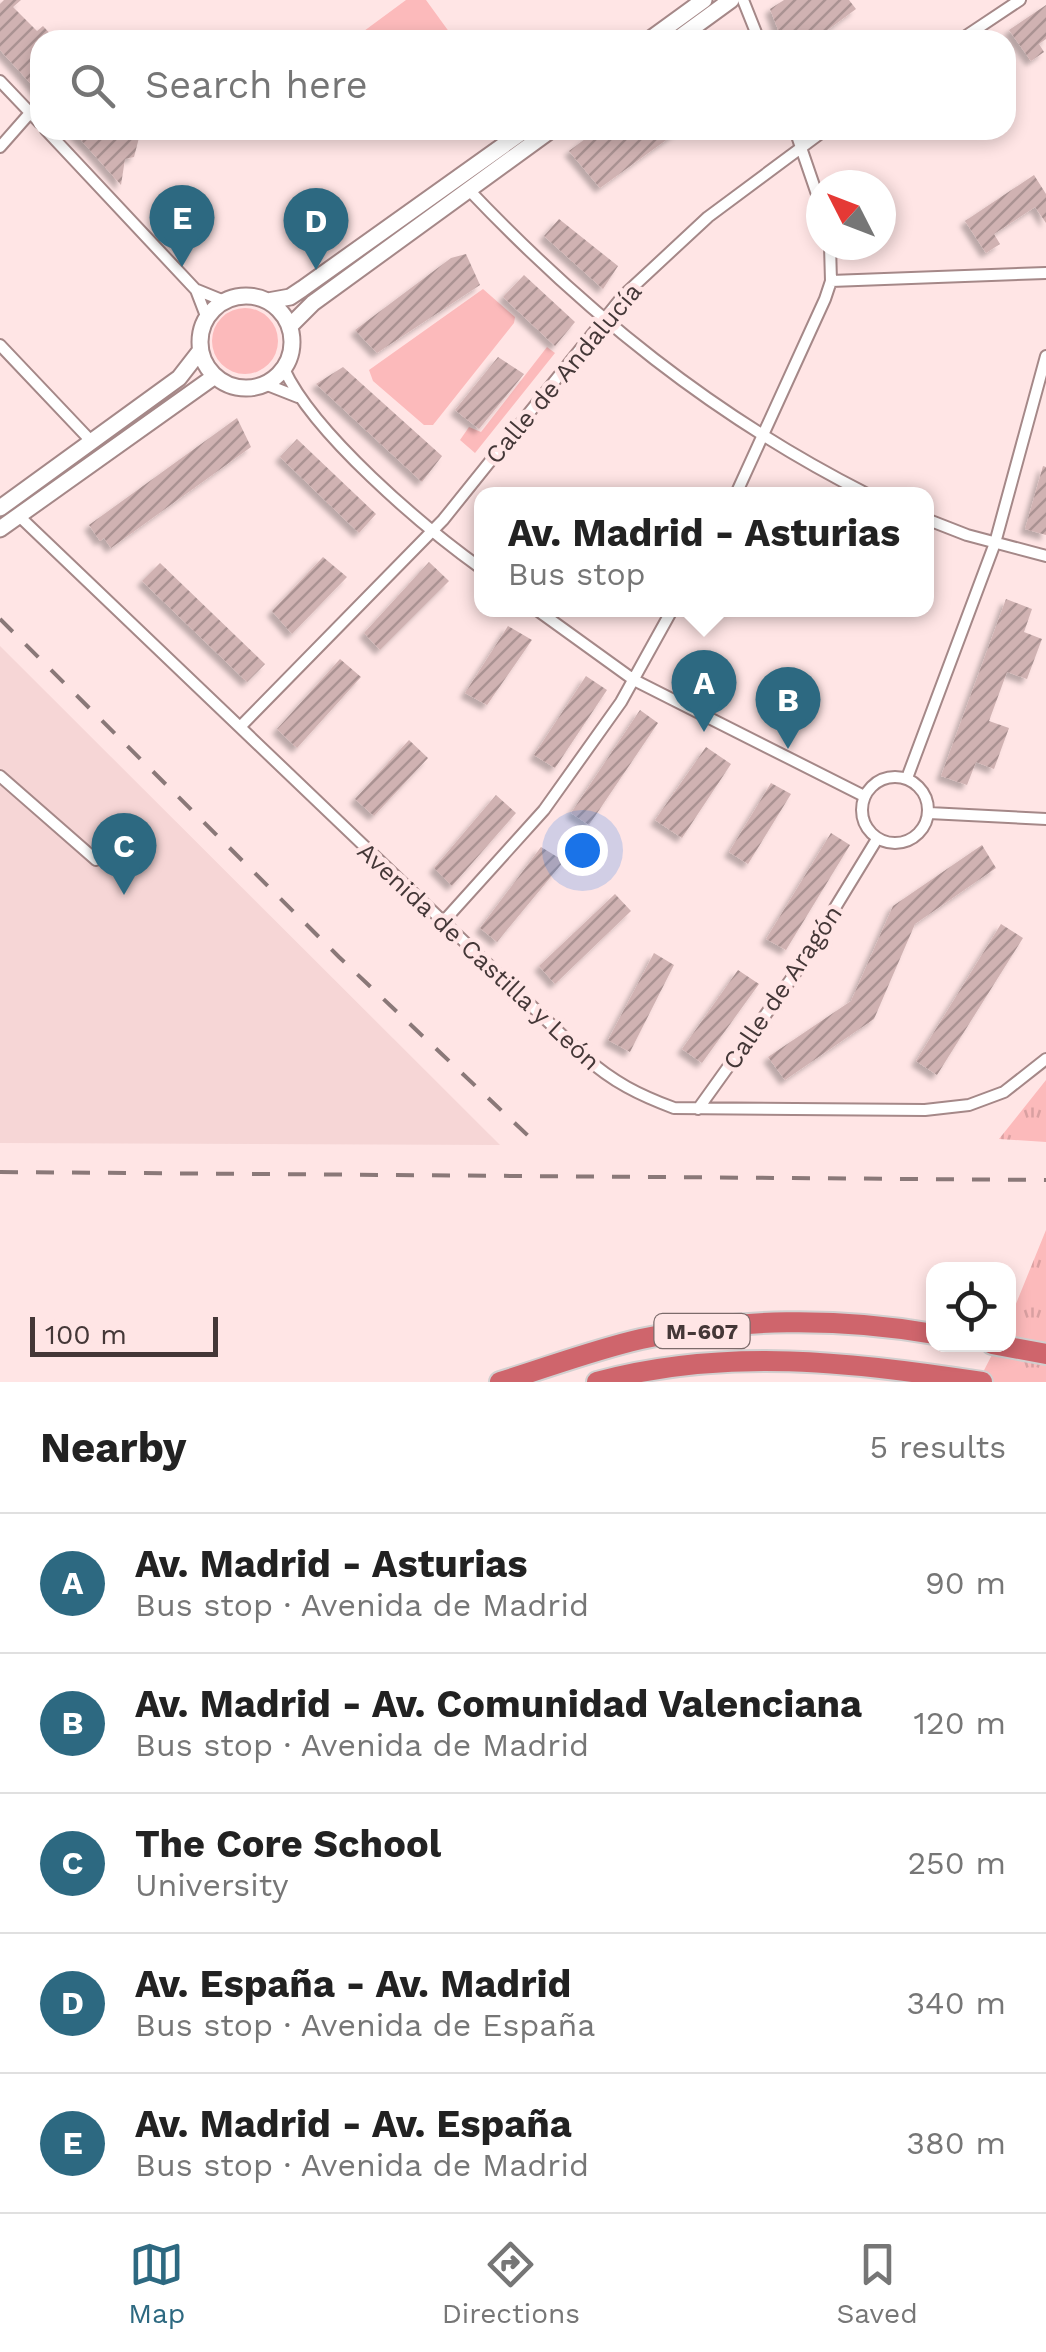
<!DOCTYPE html>
<html lang="en">
<head>
<meta charset="utf-8">
<style>
	:root { --surface:#fff; --page:#f2f2f2; --text:#222; --muted:#767676; --line:#e0e0e0; --accent:#2d6981 }
	body { margin:0; font-family:"Work Sans",sans-serif; background:var(--page); color:var(--text) }
	.controls { position:absolute; right:30px; bottom:30px; display:grid; overflow:hidden; border-radius:20px; box-shadow:0 5px 15px #0003 }
	.controls button { width:90px; height:90px; display:grid; place-items:center; padding:0; border:0; border-bottom:2px solid var(--line); background:var(--surface); color:var(--text); font:50px sans-serif }
	.compass { position:absolute; left:806px; top:170px; width:90px; height:90px; border-radius:50%; background:var(--surface); box-shadow:0 5px 15px #0003; rotate:312deg }
	.scale { position:absolute; left:30px; bottom:25px; width:188px; box-sizing:border-box; padding-left:10px; border:5px solid #443737; border-top:0; font-size:28px; line-height:35px; white-space:nowrap; color:#443737; -webkit-text-stroke:8px #ffe5e5; paint-order:stroke }
	.you { position:absolute; left:582px; top:850px; width:35px; height:35px; margin:-25px; border:8px solid #fff; border-radius:50%; background:#1a73e8; box-shadow:0 0 0 15px #1a73e833 }
	.badge { display:grid; place-items:center; width:65px; height:65px; border-radius:50%; background:var(--accent); color:#fff; font-size:32px; font-weight:700 }
	.pin { position:absolute; translate:-50% -82px; filter:drop-shadow(0 2px 5px #0008) }
	.pin::after { content:''; position:absolute; top:52px; width:35px; height:30px; background:inherit; clip-path:polygon(0 0,100% 0,50% 100%) }
	.popup { position:absolute; left:474px; top:487px; width:460px; height:130px; box-sizing:border-box; display:grid; place-content:center; border-radius:20px; background:var(--surface); filter:drop-shadow(0 2px 8px #0005); font-size:32px; white-space:nowrap; color:var(--muted) }
	.popup b { font-size:38px; color:var(--text) }
	.popup::after { content:''; position:absolute; left:50%; top:100%; margin-left:-20px; border:20px solid transparent; border-top-color:var(--surface) }
	.list { margin:0; padding:0; list-style:none }
	h2 { display:flex; justify-content:space-between; align-items:center; height:130px; margin:0; padding:0 40px; font-size:42px }
	h2 small { font-size:32px; font-weight:400; color:var(--muted) }
	.list li { display:grid; grid-template-columns:65px 1fr auto; gap:30px; align-items:center; box-sizing:border-box; height:140px; padding:0 40px; border-top:2px solid var(--line) }
	.list b { display:block; font-size:38px; white-space:nowrap }
	.list p { margin:0; font-size:32px; white-space:nowrap; color:var(--muted) }
	.list em { font-size:32px; font-style:normal; color:var(--muted) }
	.icon { flex:none; width:55px; height:55px; fill:none; stroke:currentColor; stroke-width:2; stroke-linecap:round; stroke-linejoin:round }
	.map { position:relative; flex:none; width:1046px; height:1382px; overflow:hidden }
	.search { position:absolute; background:var(--surface); box-shadow:0 5px 15px #0003; left:30px; right:30px; top:30px; height:110px; display:flex; align-items:center; gap:25px; box-sizing:border-box; padding:0 35px; border-radius:30px; color:var(--muted); font-size:38px }
	.sheet { height:830px; background:var(--surface) }
	nav { display:flex; justify-content:space-around; align-items:center; box-sizing:border-box; height:140px; border-top:2px solid var(--line); background:var(--surface); font-size:28px; color:var(--muted) }
	nav a { display:grid; justify-items:center; gap:5px }
	nav .on { color:var(--accent) }
	.map>svg:first-child { display:block }
	.built { fill:#f6d6d6 }
	.green { fill:#fcbabb }
	.park { fill:url(#park-tufts) }
	.building { fill:url(#building-hatch); filter:url(#shadow) }
	.lines { fill:none; stroke-linecap:round; stroke-linejoin:round }
	.street-casing { stroke:#a58888; stroke-width:14 }
	.secondary-casing { stroke:#a58888; stroke-width:19 }
	.highway-casing { stroke:#d2cfcf; stroke-width:24 }
	.street { stroke:#fff; stroke-width:10 }
	.secondary { stroke:#fff; stroke-width:15 }
	.highway { stroke:#cf656c; stroke-width:20 }
	.rail { stroke:#8a7878; stroke-width:4; stroke-dasharray:18 18; stroke-linecap:butt }
	.labels { text-anchor:middle; stroke-width:9; stroke-linejoin:round; paint-order:stroke }
	.shield { fill:#ffe5e5; stroke:#7c6b6b; stroke-width:2.5 }
	.shield-label { font-size:22px; font-weight:bold; fill:#443737 }
	.street-label { font-size:25px; fill:#443737; stroke:#ffe5e5 }
</style>
</head>
<body>
<div class="map">
<svg width="1046" height="1382" viewBox="0 0 1046 1382">
	<defs>
		<pattern id="park-tufts" width="24" height="20" patternUnits="userSpaceOnUse" patternTransform="scale(2.5)"><rect width="24" height="20" fill="#fcbabb"/><path d="M3 7l-1-3M5 7V3M7 7l1-3M15 17l-1-3M17 17v-4M19 17l1-3" fill="none" stroke="#d9a0a1"/></pattern>
		<pattern id="building-hatch" width="6" height="6" patternUnits="userSpaceOnUse" patternTransform="scale(2.5)"><rect width="6" height="6" fill="#d0b2b2"/><path d="M-1 1l2-2M0 6l6-6M5 7l2-2" fill="none" stroke="#aa9292"/></pattern>
		<filter id="shadow"><feDropShadow dx="-5" dy="5" stdDeviation="2.5" flood-color="#0004"/></filter>
	</defs>
	<rect width="100%" height="100%" fill="#ffe5e5"/>
	<path class="built" d="M0,646L500,1145L0,1143Z"/>
	<path class="green" d="M406,0H426L455,40H371L364,31Z
		M483,289L515,317L514,323L433,425H424L373,381L369,370Z
		M212 341a33 33 0 1 1 66 0a33 33 0 1 1-66 0Z
		M547,347L555,353L475,453L460,440L469,427L481,432Z"/>
	<path class="park" d="M1046,1080V1142L999,1139Z
		M1046,1230V1382H978L997,1345L1008,1344L1009,1321Z"/>
	<path class="building" d="M4,0H21L13,7L37,31L43,26L56,40H40V94L0,50V4Z
		M784,0H849L856,9L814,40H782L770,9Z
		M1046,5V39L1039,44L1044,52L1031,61L1009,30Z
		M72,130H141L134,157L125,159L121,185Z
		M597,130H680L600,188L569,151Z
		M1034,175L1046,194V223L1035,207L994,234L1000,244L986,253L965,221Z
		M559,219L618,266L603,289L544,236Z
		M466,254L480,285L377,353L355,330L451,258Z
		M524,275L575,322L555,346L503,297Z
		M498,357L524,374L479,429L455,410Z
		M343,367L442,456L422,482L316,384Z
		M237,418L251,447L111,548L104,538L100,541L89,525Z
		M297,439L376,514L359,533L280,457Z
		M1043,466L1046,467V535L1025,529Z
		M323,557L347,577L292,634L272,611Z
		M429,562L449,581L380,650L364,633Z
		M160,563L265,664L247,682L142,581Z
		M1006,599L1032,609L1024,632L1042,639L1027,679L1007,672L989,721L1009,728L994,769L976,762L967,785L941,776Z
		M508,626L532,640L487,705L465,693Z
		M340,659L361,677L297,748L277,729Z
		M586,676L607,690L555,768L534,755Z
		M640,710L658,723L589,825L571,813Z
		M409,740L428,758L374,816L355,799Z
		M706,747L731,764L682,838L655,820Z
		M771,783L791,794L748,864L729,852Z
		M496,795L516,813L452,886L434,868Z
		M831,833L850,845L786,950L766,939Z
		M982,845L996,868L915,924L874,1019L785,1080L768,1057L851,1001L893,906Z
		M541,847L564,861L497,942L480,928Z
		M615,894L631,911L555,984L539,966Z
		M1001,924L1023,938L937,1075L916,1061Z
		M654,953L674,965L630,1052L608,1040Z
		M738,970L759,984L702,1063L682,1049Z"/>
	<g class="lines">
		<g class="street-casing">
			<path id="street" d="M743,0L759,40
				M960,40L1020,0
				M0,81L40,123
				M46,130L196,290L206,316
				M795,130L821,206
				M0,147L30,113
				M468,189C587,314 713,416 867,494
				M831,281L1046,273
				M197,290L224,301
				M0,345L92,442
				M284,369C314,434 422,526 482,569
				M265,384L298,397
				M736,494L825,299L831,281L830,245
				M19,516L585,1057C613,1082 639,1095 674,1108L925,1110L969,1105L1004,1092L1046,1059
				M926,519L967,535L1046,556
				M537,610L634,680L864,796
				M240,727L443,520L623,296L708,217L825,130
				M0,776L96,860
				M862 810a33 33 0 1 1 66 0a33 33 0 1 1-66 0Z
				M907,778L995,543L1046,356
				M929,813L1046,819
				M443,922L544,810L621,702L672,610
				M698,1109L794,975L877,839"/>
		</g>
		<g class="secondary-casing">
			<path id="secondary" d="M649,40L704,0
				M676,40L731,0
				M200 342a46 46 0 1 1 92 0a46 46 0 1 1-92 0Z
				M268,301L290,297L302,289L525,130
				M290,326L313,303L551,130
				M0,508L179,378L200,351
				M0,529L215,376"/>
		</g>
		<g class="highway-casing">
			<path id="highway" d="M992,1344L1046,1354
				M500,1382C546,1368 593,1350 641,1339C734,1318 839,1317 934,1334
				M597,1382C724,1347 855,1362 982,1382"/>
		</g>
		<use href="#street" class="street"/>
		<use href="#secondary" class="secondary"/>
		<use href="#highway" class="highway"/>
		<path class="rail" d="M0,619L339,957L539,1146
			M0,1172L1046,1180"/>
	</g>
	<g class="labels">
		<rect class="shield" x="654.5" y="1314" width="95" height="34" rx="8"/>
		<g class="shield-label">
			<text x="702" y="1339">M-607</text>
		</g>
		<g class="street-label">
			<text transform="translate(563 373) rotate(-50)" y="9">Calle de Andalucía</text>
			<text transform="translate(479 956) rotate(43)" y="9">Avenida de Castilla y León</text>
			<text transform="translate(782 987) rotate(-56)" y="9">Calle de Aragón</text>
		</g>
	</g>
</svg>
<div class="controls">
<button><svg class="icon" aria-label="locate" viewBox="0 0 24 24"><circle cx="12" cy="12" r="6"/><path d="M12 2v4M12 18v4M2 12h4M18 12h4"/></svg></button>
</div>
<svg class="compass" viewBox="-18 -18 36 36"><path d="M0-13l5 13h-10z" fill="#e53935"/><path d="M0 13l5-13h-10z" fill="#767676"/></svg>
<div class="scale">100 m</div>
<div class="you"></div>
<div class="pin badge" style="left:704px;top:732px">A</div>
<div class="popup"><b>Av. Madrid - Asturias</b>Bus stop</div>
<div class="pin badge" style="left:788px;top:749px">B</div>
<div class="pin badge" style="left:124px;top:895px">C</div>
<div class="pin badge" style="left:316px;top:270px">D</div>
<div class="pin badge" style="left:182px;top:267px">E</div>
<div class="search"><svg class="icon" aria-label="search" viewBox="0 0 24 24"><circle cx="10" cy="10" r="6"/><path d="M15 15l6 6"/></svg>Search here</div>
</div>
<section class="sheet">
<h2>Nearby<small>5 results</small></h2>
<ul class="list">
<li><span class="badge">A</span><div><b>Av. Madrid - Asturias</b><p>Bus stop · Avenida de Madrid</p></div><em>90 m</em></li>
<li><span class="badge">B</span><div><b>Av. Madrid - Av. Comunidad Valenciana</b><p>Bus stop · Avenida de Madrid</p></div><em>120 m</em></li>
<li><span class="badge">C</span><div><b>The Core School</b><p>University</p></div><em>250 m</em></li>
<li><span class="badge">D</span><div><b>Av. España - Av. Madrid</b><p>Bus stop · Avenida de España</p></div><em>340 m</em></li>
<li><span class="badge">E</span><div><b>Av. Madrid - Av. España</b><p>Bus stop · Avenida de Madrid</p></div><em>380 m</em></li>
</ul>
</section>
<nav>
<a class="on"><svg class="icon" aria-label="map" viewBox="0 0 24 24"><path d="M3 6l6-2 6 2 6-2v14l-6 2-6-2-6 2zM9 4v14M15 6v14"/></svg>Map</a>
<a><svg class="icon" aria-label="directions" viewBox="0 0 24 24"><path d="M12 3l9 9-9 9-9-9zM9 14v-3h6M13 9l2 2-2 2"/></svg>Directions</a>
<a><svg class="icon" aria-label="saved" viewBox="0 0 24 24"><path d="M7 4h10v16l-5-4-5 4z"/></svg>Saved</a>
</nav>
</body>
</html>
